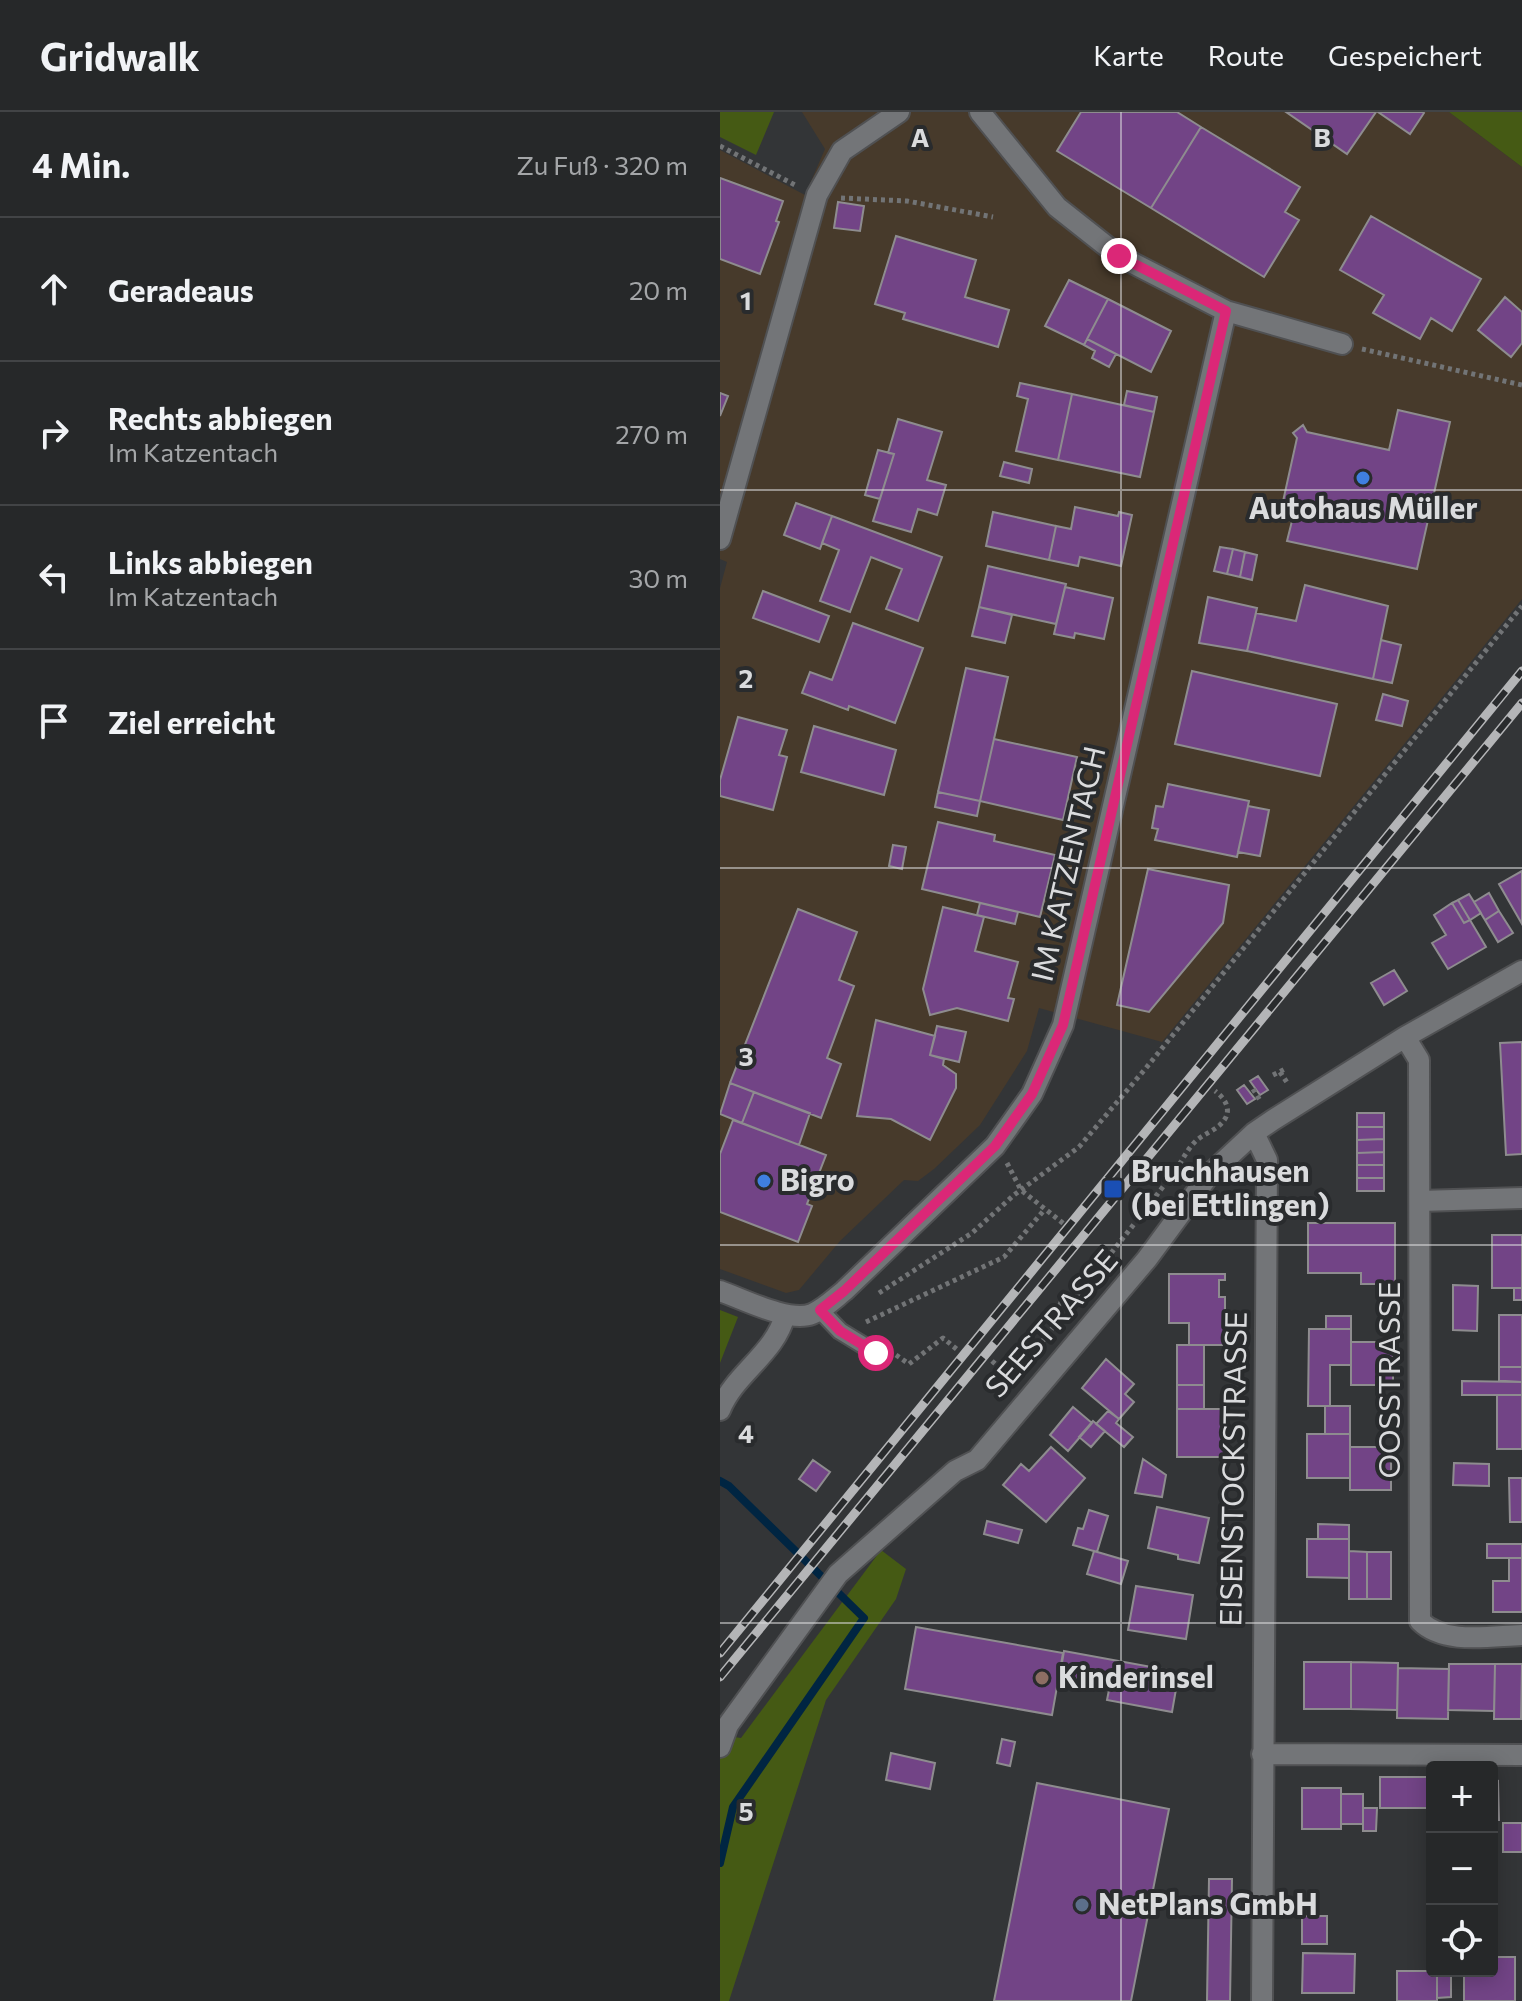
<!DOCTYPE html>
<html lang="de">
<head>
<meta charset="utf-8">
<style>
	:root { --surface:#262829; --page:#323435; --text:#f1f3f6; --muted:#a4a6a8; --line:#424446 }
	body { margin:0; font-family:Commissioner,sans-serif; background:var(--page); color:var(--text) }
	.controls { position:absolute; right:24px; bottom:24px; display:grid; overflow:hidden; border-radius:8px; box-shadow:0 4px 20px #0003 }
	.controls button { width:72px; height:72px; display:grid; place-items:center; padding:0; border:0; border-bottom:2px solid var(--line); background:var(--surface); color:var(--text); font:40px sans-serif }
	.stop { position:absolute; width:24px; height:24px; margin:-18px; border:6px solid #db2777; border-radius:50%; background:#fff }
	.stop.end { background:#db2777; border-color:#fff; box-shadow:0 2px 8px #0008 }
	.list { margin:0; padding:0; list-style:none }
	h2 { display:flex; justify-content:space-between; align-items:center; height:104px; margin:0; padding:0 32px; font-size:34px }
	h2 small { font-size:26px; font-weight:400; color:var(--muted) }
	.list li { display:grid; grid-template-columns:52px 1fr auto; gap:24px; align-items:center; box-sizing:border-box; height:144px; padding:0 32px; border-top:2px solid var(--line) }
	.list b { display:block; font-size:30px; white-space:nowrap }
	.list p { margin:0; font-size:26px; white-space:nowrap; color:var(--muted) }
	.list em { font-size:26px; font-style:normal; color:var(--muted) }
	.icon { flex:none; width:44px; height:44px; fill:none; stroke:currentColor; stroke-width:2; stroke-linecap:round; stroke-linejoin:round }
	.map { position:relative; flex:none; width:802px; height:1889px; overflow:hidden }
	header { display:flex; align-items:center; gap:48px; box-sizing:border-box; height:112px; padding:0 40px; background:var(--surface); border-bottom:2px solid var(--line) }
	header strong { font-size:38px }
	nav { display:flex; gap:44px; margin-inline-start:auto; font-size:28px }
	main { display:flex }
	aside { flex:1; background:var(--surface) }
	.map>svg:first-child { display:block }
	.commercial { fill:#473a2b }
	.green { fill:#455a14 }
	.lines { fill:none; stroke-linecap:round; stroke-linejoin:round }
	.stream { stroke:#002542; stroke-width:8 }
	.building { fill:#724486; stroke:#8e8c8f; stroke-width:2 }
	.lane-casing { stroke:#505153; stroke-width:20 }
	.street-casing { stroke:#505153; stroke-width:24 }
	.path { stroke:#727476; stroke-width:5; stroke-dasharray:4 4; stroke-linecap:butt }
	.lane { stroke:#737578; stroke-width:16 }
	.street { stroke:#737578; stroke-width:20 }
	.rail-casing { stroke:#b4b5b7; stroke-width:9 }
	.rail { stroke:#292b2d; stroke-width:6; stroke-dasharray:18; stroke-linecap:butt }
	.route { stroke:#db2777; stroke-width:10 }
	.grid { fill:none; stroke:#dadbdd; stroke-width:2; stroke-opacity:0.55 }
	.shop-dot { fill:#3f7fe0; stroke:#292b2d; stroke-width:3 }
	.transit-dot { fill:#1a4fb4; stroke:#292b2d; stroke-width:3 }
	.education-dot { fill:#8d6e63; stroke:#292b2d; stroke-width:3 }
	.service-dot { fill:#5c6f8a; stroke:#292b2d; stroke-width:3 }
	.labels { text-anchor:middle; stroke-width:8; stroke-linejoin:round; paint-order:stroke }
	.poi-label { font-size:30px; font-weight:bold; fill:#dadbdd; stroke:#292b2d; text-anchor:start }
	.street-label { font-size:30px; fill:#dadbdd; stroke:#292b2d }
	.grid-label { font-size:26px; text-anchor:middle; font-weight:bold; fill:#dadbdd; stroke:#292b2d; stroke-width:8; stroke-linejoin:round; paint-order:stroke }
</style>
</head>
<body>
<header>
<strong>Gridwalk</strong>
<nav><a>Karte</a><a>Route</a><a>Gespeichert</a></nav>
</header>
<main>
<aside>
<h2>4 Min.<small>Zu Fuß · 320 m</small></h2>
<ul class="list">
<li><svg class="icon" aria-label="ahead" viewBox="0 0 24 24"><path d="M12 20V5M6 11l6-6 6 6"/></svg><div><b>Geradeaus</b></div><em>20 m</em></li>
<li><svg class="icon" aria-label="right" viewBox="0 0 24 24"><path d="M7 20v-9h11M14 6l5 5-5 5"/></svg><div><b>Rechts abbiegen</b><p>Im Katzentach</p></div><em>270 m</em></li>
<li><svg class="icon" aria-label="left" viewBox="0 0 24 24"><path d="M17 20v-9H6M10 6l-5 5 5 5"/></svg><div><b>Links abbiegen</b><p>Im Katzentach</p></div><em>30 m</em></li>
<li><svg class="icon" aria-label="arrive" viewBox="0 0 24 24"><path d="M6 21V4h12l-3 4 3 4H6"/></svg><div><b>Ziel erreicht</b></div></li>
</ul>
</aside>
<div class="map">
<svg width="802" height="1889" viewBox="0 0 802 1889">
	<rect width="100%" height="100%" fill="#333537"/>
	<path class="commercial" d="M82,0H729L802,55V487L442,930L319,896L307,939L260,1013L214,1057L198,1069L184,1068L120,1129L79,1178L66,1181L0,1157V476L7,450L0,447V38L85,83L105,37Z"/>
	<path class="green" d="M0,0H54L36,43L0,25Z
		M729,0H802V55Z
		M0,1198L18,1205L0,1251Z
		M161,1438L186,1457L176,1487L106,1588L9,1889H0V1623L21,1626Z"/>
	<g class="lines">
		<path class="stream" d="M0,1369L9,1374L144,1506L13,1695L0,1751"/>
	</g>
	<path class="building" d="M361,0H457L481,15L431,96L337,39Z
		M566,0H656L627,42Z
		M658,0H703L704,1L690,22Z
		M481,15L580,75L565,100L579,108L544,165L431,96Z
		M0,66L63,89L56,109L59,110L40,162L0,147Z
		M118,90L144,94L140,119L114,116Z
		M651,104L761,167L732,219L711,206L700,227L653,201L664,183L620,158Z
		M176,124L256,148L245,185L289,198L278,235L183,207L185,201L155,192Z
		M349,168L388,187L364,233L325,214Z
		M785,185L802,200V231L791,245L758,218Z
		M388,187L451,219L431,260L367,227Z
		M367,227L396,242L389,255L372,246L375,239L364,233Z
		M300,271L352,282L338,348L296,339L308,287L297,284Z
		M407,279L437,285L434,300L404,293Z
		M0,281L8,284L0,304Z
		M352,282L434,300L420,365L338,348Z
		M678,298L730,310L697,457L567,429L572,409L554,404L557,393L562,394L577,326L573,321L583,313L587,320L669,338Z
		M178,307L222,320L207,368L226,373L217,403L198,397L191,420L153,409L174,342L168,341Z
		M158,338L174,342L160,387L145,383Z
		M284,350L312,357L309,371L280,364Z
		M76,391L112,404L100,437L64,423Z
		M355,395L398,404L399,400L412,403L401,454L360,445L358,454L329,448L336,414L351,417Z
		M273,400L336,414L329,448L266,434Z
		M112,404L222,445L198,509L166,497L182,457L151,445L130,500L100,489L119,438L102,431Z
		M500,435L513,437L507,462L494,459Z
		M513,437L525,440L520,465L507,462Z
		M525,440L537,443L532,468L520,465Z
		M268,454L346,472L336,512L259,495Z
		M585,473L668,494L653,567L527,539L536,501L576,509Z
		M345,475L393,486L384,527L355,521L354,526L334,522Z
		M43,479L109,504L99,530L33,506Z
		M488,485L537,496L527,539L479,531Z
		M259,495L292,503L285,531L252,524Z
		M133,511L203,536L175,611L129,594L128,598L82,581L90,560L112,568Z
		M661,528L681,533L672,571L653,567Z
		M246,556L288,565L260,689L218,680Z
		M472,559L617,592L600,664L455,632Z
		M663,582L688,589L682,614L656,608Z
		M18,605L67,618L59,643L67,645L53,698L0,684V668Z
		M94,614L176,638L164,683L81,660Z
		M274,627L357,645L343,708L260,689Z
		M448,672L529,689L517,745L435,728L438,717L432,716L436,694L443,695Z
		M218,680L260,689L257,704L215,695Z
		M528,694L549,698L540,744L518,740Z
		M218,710L275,723L274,729L335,743L320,805L202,777Z
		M173,733L186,735L182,757L169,754Z
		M428,757L509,773L503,811L429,900L397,893Z
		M802,759V812L779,772Z
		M769,781L779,799L765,808L754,790Z
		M749,782L761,801L750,808L738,788Z
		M738,788L750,808L744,811L732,791Z
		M260,791L298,800L295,812L257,803Z
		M732,791L744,811L750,808L766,835L728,857L712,831L726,823L714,803Z
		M223,795L264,805L255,839L298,850L288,886L294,887L288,909L237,896L210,903L203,877Z
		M78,797L137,820L119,868L134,874L107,946L121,952L101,1006L10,971Z
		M779,799L793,821L778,830L765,808Z
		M674,858L687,879L664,893L651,871Z
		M156,908L215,924L210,943L224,947L223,953L236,962V976L210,1028L171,1007L137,1004Z
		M217,914L246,920L239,950L210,943Z
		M802,930V1042L786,1043L780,931Z
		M538,964L548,978L540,983L530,969Z
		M10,971L34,980L22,1011L0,1002Z
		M524,973L535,987L527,992L517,978Z
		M34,980L90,1001L79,1033L22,1011Z
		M637,1001H664V1015H637Z
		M13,1008L106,1043L87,1092L92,1094L78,1130L0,1100V1042Z
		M637,1015H664V1027L637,1028Z
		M664,1027V1040L637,1041V1028Z
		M664,1040V1053H637V1041Z
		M637,1053H664V1066H637Z
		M637,1066H664V1079H637Z
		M588,1111H675V1172H641V1161H588Z
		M772,1123H802V1176H772Z
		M449,1162H505V1168H499V1185H505V1233H469V1211H449Z
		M733,1173L758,1174L757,1219L733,1218Z
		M794,1176H802V1188H794Z
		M779,1203H802V1255H779Z
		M606,1204H631V1217H606Z
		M589,1217H631V1253H610V1294H588Z
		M631,1230H673V1273H631Z
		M457,1233H484V1273H457Z
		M386,1247L414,1272L405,1282L414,1290L399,1307L362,1276Z
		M779,1255H802V1270L779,1269Z
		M742,1269L802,1270V1283H742Z
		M457,1273H484V1297H457Z
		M777,1283H802V1337H777Z
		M605,1294H630V1322H605Z
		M353,1295L372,1311L348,1339L330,1323Z
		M457,1297H504V1345H457Z
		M388,1299L399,1307L396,1311L413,1325L404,1335L376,1312Z
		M373,1309L385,1319L371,1335L359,1325Z
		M587,1322H630V1366H587Z
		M331,1335L365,1366L326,1410L283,1373L301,1352L309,1359Z
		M630,1335H671V1378H630Z
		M423,1347L446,1363L442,1385L415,1381Z
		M93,1348L110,1360L96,1379L79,1367Z
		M734,1351L769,1352V1374L733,1373Z
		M789,1366H802V1410H790Z
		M437,1395L489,1406L479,1451L458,1447V1443L428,1436Z
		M369,1398L388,1404L377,1440L353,1433L358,1416L363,1417Z
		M267,1409L302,1418L298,1431L264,1422Z
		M598,1412L629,1413V1427H598Z
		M587,1427H629V1466L587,1465Z
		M767,1432H802V1446H767Z
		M374,1439L408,1449L401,1472L367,1462Z
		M629,1439L647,1440V1487H629Z
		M647,1440H671V1487H647Z
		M789,1446H802V1500H773V1469H789Z
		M416,1474L473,1483L466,1527L408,1518Z
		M196,1515L343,1541L332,1603L185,1577Z
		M344,1539L459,1560L452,1600L387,1588L390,1573L346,1565L344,1575L338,1574Z
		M584,1550H631V1597H584Z
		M631,1550L678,1551L677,1598L631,1597Z
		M729,1552H775L774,1599L728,1598Z
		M775,1552H802L801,1607H774Z
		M678,1556L729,1557L728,1607L677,1606Z
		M282,1627L295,1630L290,1654L277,1651Z
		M171,1641L215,1651L210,1677L166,1668Z
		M660,1665H709V1696H660Z
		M778,1669L779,1708H772V1670Z
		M317,1671L449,1697L411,1889H274Z
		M582,1676H621V1717H582Z
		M621,1682H643V1712H621Z
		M709,1688H712V1714H709Z
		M643,1696H657L656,1719H643Z
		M783,1711H802V1740H783Z
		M489,1767H512L510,1889H487Z
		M582,1804H607V1832H582Z
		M583,1841L635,1842L634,1881H582Z
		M772,1845H795V1889H744V1859H772Z
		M677,1859H717V1889H677Z
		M717,1859H731V1885L717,1886Z"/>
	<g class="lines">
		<g class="lane-casing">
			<path id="lane" d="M100,1198L120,1219L156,1241"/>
		</g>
		<g class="street-casing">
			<path id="street" d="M260,0L337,95L399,144L506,199L622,232
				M0,427L97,83L122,39L179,0
				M685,925L699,948L700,1509C724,1533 770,1524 802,1523
				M534,1021L547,1048L542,1889
				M700,1089L802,1086
				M0,1179C23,1187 69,1211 92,1202C104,1197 114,1187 124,1179L275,1034L312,982L343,913L506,199
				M0,1298C15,1261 55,1242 65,1203
				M0,1635L8,1613L118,1462L235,1359L257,1348L427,1147L489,1063L534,1021L553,1008L685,925L802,859
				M542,1642L802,1643"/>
		</g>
		<path class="path" d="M0,34L77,74
			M121,86L187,89L273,105
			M642,237L802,273
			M560,960L568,972
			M553,963L567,956
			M533,977L541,990
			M287,1051L301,1078L344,1112
			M159,1181L252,1121L294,1083L359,1035L426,956L802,494
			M338,1191L348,1195C383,1151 418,1108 452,1063C460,1053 465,1041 473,1032C482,1021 499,1019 506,1005C511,994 502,984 495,979
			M146,1210L284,1145L325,1097
			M322,1230L348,1195
			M176,1243L189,1252L223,1226L239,1239
			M272,1249L282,1258L300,1256L305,1250"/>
		<use href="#lane" class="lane"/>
		<use href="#street" class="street"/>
		<g class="rail-casing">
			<path id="rail" d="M0,1541L802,559
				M0,1565L802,591"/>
		</g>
		<use href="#rail" class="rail"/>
	</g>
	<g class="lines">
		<path class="route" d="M156,1241L120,1219L100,1198L124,1179L275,1034L312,982L343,913L506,199L399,144"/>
	</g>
	<path class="grid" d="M401,0V1889M0,378H802M0,756H802M0,1133H802M0,1511H802"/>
	<g class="shop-dot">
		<circle cx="643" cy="366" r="8"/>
		<circle cx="44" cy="1069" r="8"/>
	</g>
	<rect class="transit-dot" x="383" y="1067" width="20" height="20" rx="4"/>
	<circle class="education-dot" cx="322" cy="1566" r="8"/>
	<circle class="service-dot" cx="362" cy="1793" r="8"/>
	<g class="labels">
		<g class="poi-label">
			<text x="643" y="407" text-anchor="middle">Autohaus Müller</text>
			<text x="411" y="1070">Bruchhausen<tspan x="411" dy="34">(bei Ettlingen)</tspan></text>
			<text x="60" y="1079">Bigro</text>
			<text x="338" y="1576">Kinderinsel</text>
			<text x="378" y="1803">NetPlans GmbH</text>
		</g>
		<g class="street-label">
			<text transform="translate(349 752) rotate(-77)" y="10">IM KATZENTACH</text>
			<text transform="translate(332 1212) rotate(-49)" y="10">SEESTRASSE</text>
			<text transform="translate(670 1268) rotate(-90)" y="10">OOSSTRASSE</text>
			<text transform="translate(514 1357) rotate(-89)" y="10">EISENSTOCKSTRASSE</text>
		</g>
	</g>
	<g class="grid-label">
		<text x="200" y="35">A</text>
		<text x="602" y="35">B</text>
		<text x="26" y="198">1</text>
		<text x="26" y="576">2</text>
		<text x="26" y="954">3</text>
		<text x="26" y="1331">4</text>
		<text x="26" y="1709">5</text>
	</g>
</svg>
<div class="controls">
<button>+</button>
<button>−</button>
<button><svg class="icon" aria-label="locate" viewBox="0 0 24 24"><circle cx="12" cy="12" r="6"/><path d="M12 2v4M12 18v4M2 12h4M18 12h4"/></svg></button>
</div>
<div class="stop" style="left:156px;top:1241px"></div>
<div class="stop end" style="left:399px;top:144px"></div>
</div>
</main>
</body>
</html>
